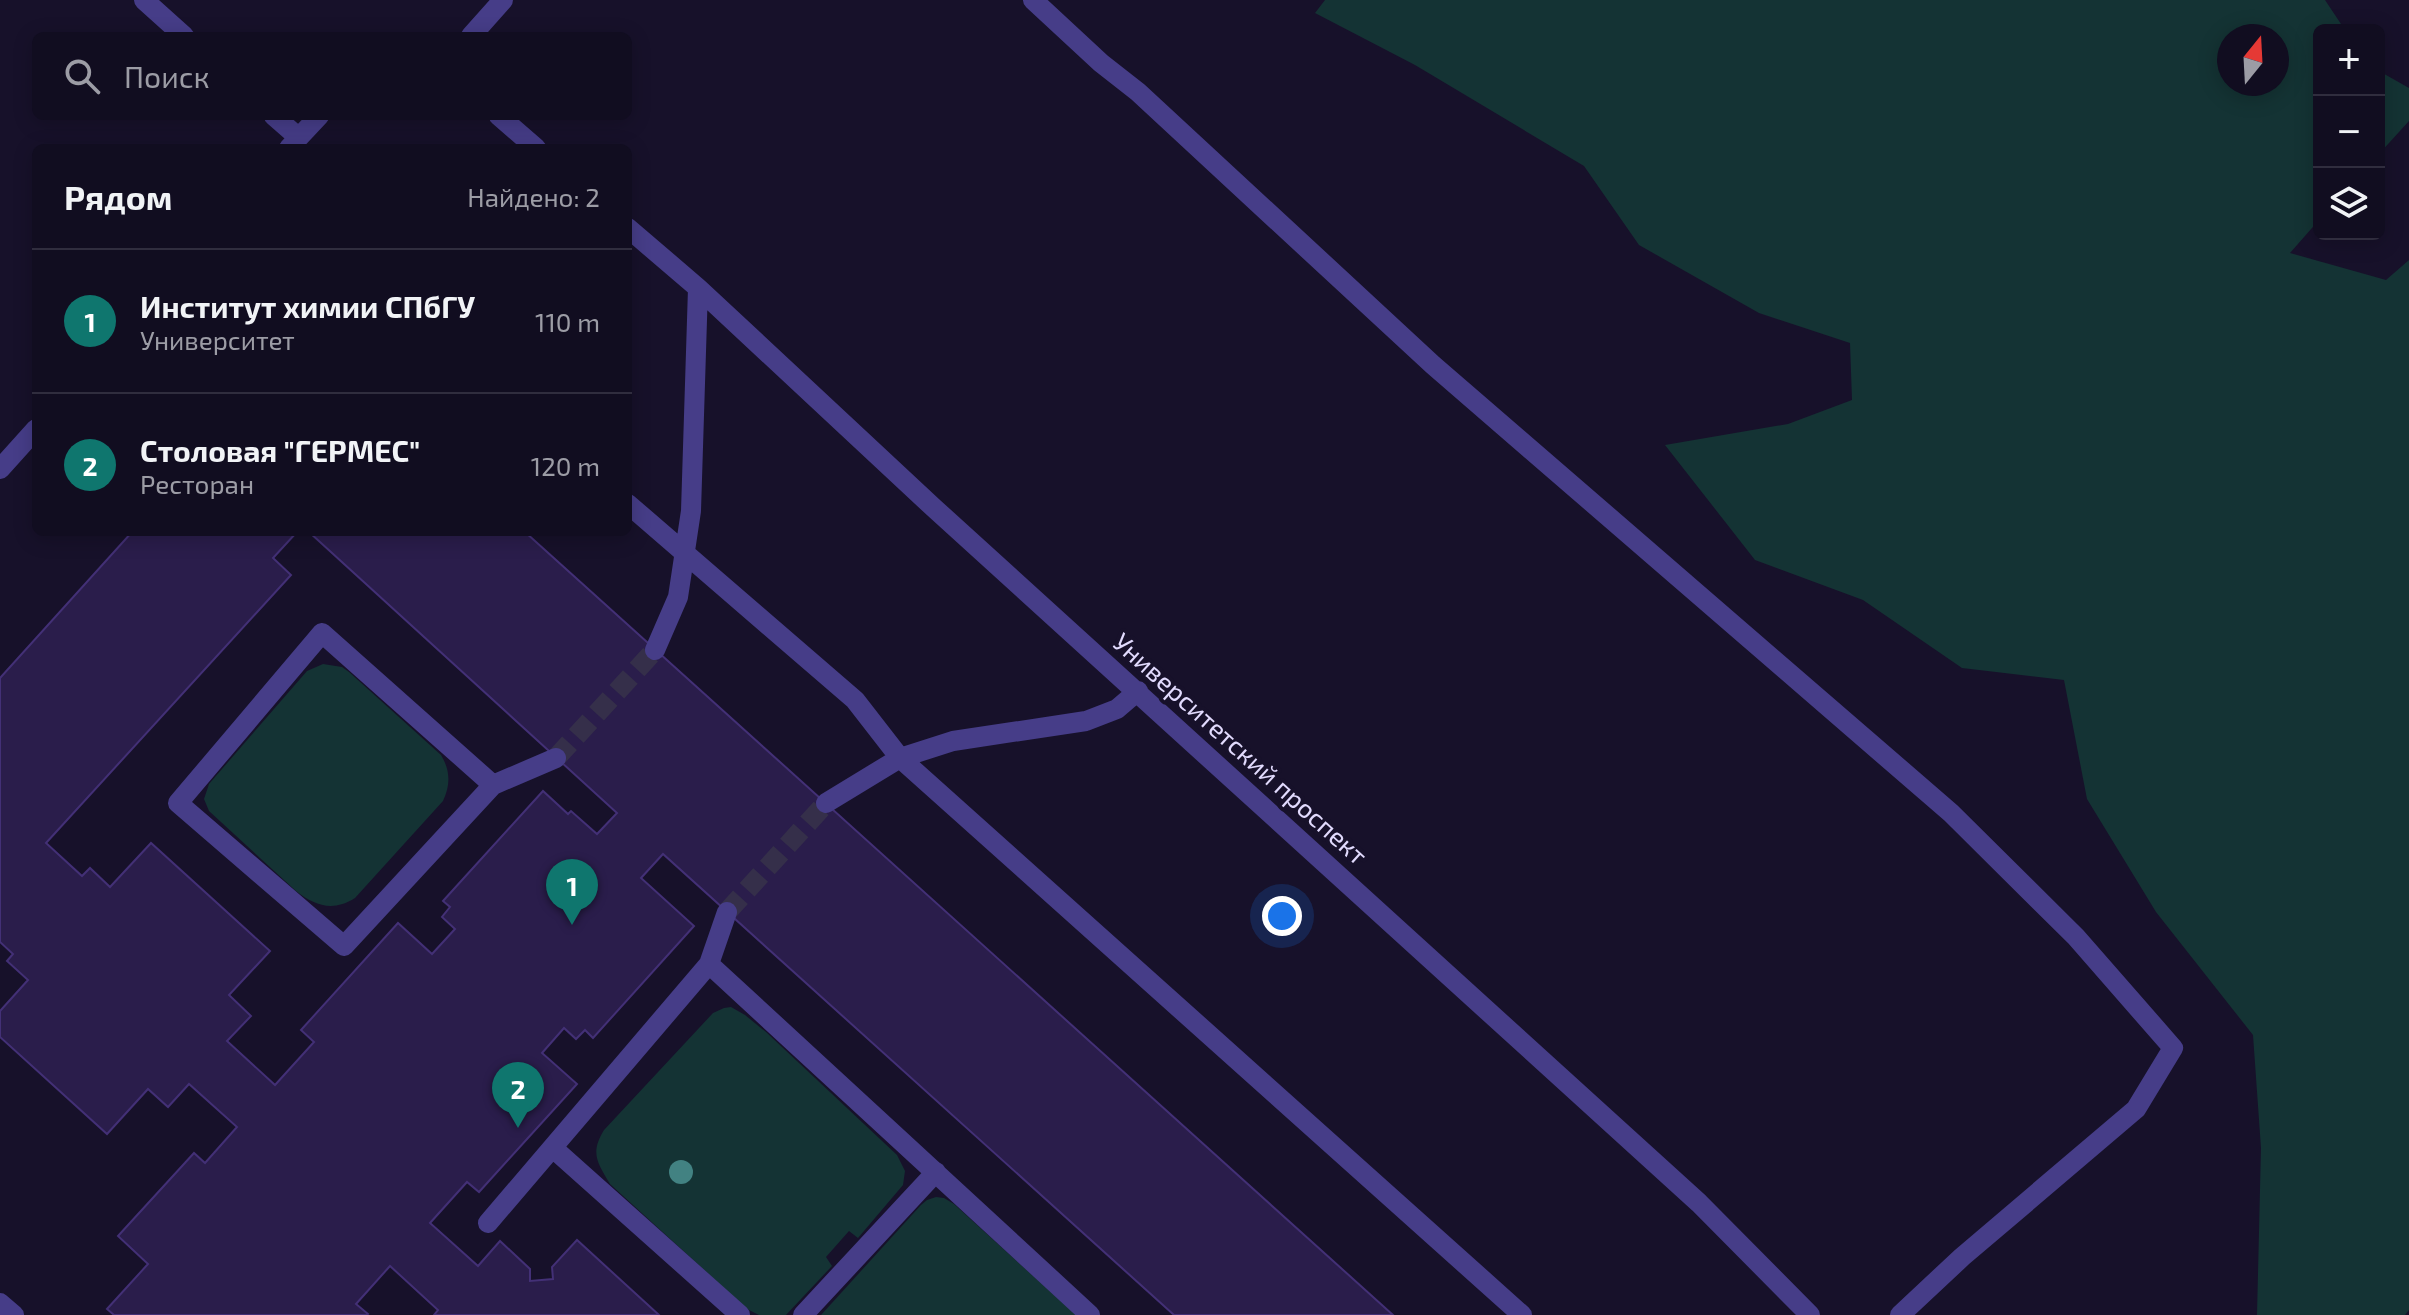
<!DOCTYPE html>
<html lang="ru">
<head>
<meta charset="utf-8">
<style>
	:root { --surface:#110d20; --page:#1a1629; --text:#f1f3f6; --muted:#9c9ca5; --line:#302d3e; --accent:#0f766e }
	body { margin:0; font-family:"Exo 2",sans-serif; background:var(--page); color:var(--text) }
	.controls { position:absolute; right:24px; top:24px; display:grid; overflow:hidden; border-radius:12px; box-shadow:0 4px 20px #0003 }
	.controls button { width:72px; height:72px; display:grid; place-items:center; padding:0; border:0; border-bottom:2px solid var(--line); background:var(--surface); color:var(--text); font:40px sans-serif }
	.compass { position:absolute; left:2217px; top:24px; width:72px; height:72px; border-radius:50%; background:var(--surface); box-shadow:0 4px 20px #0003; rotate:18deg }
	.you { position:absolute; left:1282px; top:916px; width:28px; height:28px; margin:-20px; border:6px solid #fff; border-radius:50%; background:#1a73e8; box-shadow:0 0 0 12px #1a73e833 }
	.badge { display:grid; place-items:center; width:52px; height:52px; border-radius:50%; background:var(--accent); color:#fff; font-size:26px; font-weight:700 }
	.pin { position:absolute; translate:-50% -66px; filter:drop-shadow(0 2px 4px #0008) }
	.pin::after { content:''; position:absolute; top:42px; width:28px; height:24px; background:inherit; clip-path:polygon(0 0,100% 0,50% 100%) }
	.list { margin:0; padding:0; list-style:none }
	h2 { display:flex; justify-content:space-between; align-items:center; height:104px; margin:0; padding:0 32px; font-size:34px }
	h2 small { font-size:26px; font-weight:400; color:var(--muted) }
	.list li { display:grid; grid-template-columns:52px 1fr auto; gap:24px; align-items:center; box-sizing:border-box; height:144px; padding:0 32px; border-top:2px solid var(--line) }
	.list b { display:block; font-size:30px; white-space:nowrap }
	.list p { margin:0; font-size:26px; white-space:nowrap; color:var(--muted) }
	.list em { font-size:26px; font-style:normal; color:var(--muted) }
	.icon { flex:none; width:44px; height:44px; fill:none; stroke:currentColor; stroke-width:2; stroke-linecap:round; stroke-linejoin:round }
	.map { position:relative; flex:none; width:2409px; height:1315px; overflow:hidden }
	.search { position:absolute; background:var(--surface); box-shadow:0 4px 20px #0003; left:32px; top:32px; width:600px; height:88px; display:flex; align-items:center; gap:20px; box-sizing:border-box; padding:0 28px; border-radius:12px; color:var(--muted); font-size:30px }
	.panel { position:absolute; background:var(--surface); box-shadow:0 4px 20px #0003; left:32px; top:144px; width:600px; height:392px; border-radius:12px }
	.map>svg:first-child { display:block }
	.green { fill:#143334; fill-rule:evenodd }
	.building { fill:#2a1d4b; stroke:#433076; stroke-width:2 }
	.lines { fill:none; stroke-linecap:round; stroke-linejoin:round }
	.minor-tunnel { stroke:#352f4a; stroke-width:20; stroke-dasharray:20 10; stroke-linecap:butt }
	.minor { stroke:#463d88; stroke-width:20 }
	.tree { fill:#428282 }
	.labels { text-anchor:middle; stroke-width:8; stroke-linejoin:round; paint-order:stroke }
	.street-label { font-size:26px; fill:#e2dbfe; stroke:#17112a }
</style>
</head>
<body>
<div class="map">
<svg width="2409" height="1315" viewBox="0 0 2409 1315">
	<rect width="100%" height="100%" fill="#17112a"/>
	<path class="green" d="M1325,0H2325L2345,30H2319V220L2290,253L2386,280L2409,260V1310L2405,1315H2257L2261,1148L2253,1035L2156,912L2087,799L2064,680L1962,668L1863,600L1755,560L1665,445L1788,424L1852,400L1850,343L1759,313L1639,245L1584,166L1415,65L1315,13ZM2277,36V84H2229V36Z
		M2379,71L2409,88V121L2379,154Z
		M323,664L342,667L349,672L441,755C450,770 451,784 443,801L355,898C333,912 315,906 296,891L209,811L204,799L209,784L307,671Z
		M731,1007L745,1015L766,1032L897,1155L905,1171L903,1185L858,1238L849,1231L826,1257L832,1266L786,1315H759L747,1309L610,1184C597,1162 590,1153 604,1130L713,1013L724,1008Z
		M936,1197L944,1198L954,1204L1076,1315H821L921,1205L927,1200Z"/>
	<path class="building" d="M132,532H297L273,558L291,575L46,843L82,876L90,868L110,887L151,843L270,951L229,995L251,1016L227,1041L275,1085L314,1042L301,1030L398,923L432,954L455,929L442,917L450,907L443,901L543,791L568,814L571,811L597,834L617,813L309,532H525L1393,1315H1174L663,854L641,878L694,926L593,1038L585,1030L576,1039L564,1028L542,1053L577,1084L479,1192L467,1182L430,1223L478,1266L500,1241L530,1269V1281L553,1279L552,1267L577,1240L659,1315H434L438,1310L390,1266L356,1304L368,1314L367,1315H114L107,1309L148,1264L118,1236L194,1153L205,1163L237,1127L189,1084L168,1107L148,1089L107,1134L0,1037V1011L28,980L7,961L13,954L0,942V678Z"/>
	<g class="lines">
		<path class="minor-tunnel" d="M556,758L655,650
			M727,912L826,803"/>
		<path class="minor" d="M144,0L184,36
			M1033,0L1101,63L1138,92L1433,365L1951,813L2076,937L2173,1048L2136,1109L1962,1257L1900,1315
			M471,36L503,0
			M274,116L298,137
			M499,116L536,148
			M289,148L319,116
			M628,228L698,288L934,508L1699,1203L1810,1315
			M0,469L36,429
			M628,504L855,700L900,758L1522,1315
			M655,650L678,597L691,511L698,288
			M493,785L322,633L178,803L344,946L493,785L556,758
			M826,803L900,758L953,741L1086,721L1117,709L1138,691
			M727,912L709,964L1090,1315
			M554,1149L740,1315
			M488,1223L709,964
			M0,1303L14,1315
			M803,1315L936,1172"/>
	</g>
	<circle class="tree" cx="681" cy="1172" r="12"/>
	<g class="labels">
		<g class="street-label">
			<text transform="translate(1240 749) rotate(42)" y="9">Университетский проспект</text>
		</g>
	</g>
</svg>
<div class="controls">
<button>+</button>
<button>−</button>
<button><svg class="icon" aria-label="layers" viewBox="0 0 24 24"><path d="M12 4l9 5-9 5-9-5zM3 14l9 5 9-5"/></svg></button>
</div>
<svg class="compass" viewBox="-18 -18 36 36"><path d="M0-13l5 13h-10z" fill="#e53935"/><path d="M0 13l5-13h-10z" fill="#9c9ca5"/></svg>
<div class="you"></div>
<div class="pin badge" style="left:572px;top:925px">1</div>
<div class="pin badge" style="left:518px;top:1128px">2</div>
<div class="search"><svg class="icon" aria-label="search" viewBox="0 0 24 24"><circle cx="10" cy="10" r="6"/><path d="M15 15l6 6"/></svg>Поиск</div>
<section class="panel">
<h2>Рядом<small>Найдено: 2</small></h2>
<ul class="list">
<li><span class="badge">1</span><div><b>Институт химии СПбГУ</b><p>Университет</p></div><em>110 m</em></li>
<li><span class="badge">2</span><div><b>Столовая &quot;ГЕРМЕС&quot;</b><p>Ресторан</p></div><em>120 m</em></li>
</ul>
</section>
</div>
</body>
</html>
